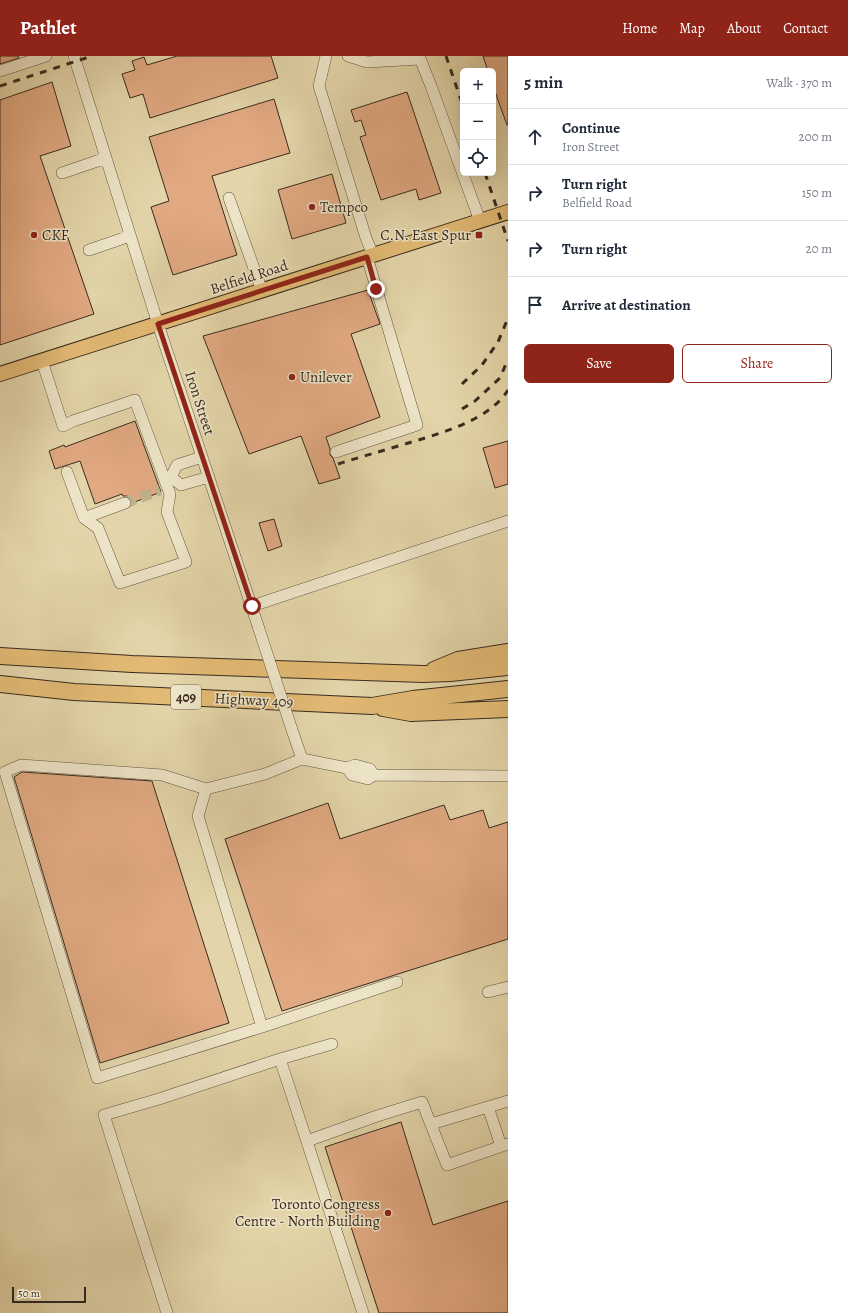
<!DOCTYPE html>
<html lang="en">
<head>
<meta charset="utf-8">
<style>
	:root { --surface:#fff; --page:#f6f6f7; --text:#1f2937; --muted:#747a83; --line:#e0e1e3; --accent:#8f2418 }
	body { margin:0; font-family:Alegreya,serif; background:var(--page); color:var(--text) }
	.controls { position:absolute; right:12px; top:12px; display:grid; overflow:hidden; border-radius:6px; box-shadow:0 4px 16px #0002 }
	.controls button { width:36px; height:36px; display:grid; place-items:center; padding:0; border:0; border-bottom:1px solid var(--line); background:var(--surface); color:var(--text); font:20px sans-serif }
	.scale { position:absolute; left:12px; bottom:10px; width:74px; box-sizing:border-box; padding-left:4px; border:2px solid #392b1f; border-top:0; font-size:11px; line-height:14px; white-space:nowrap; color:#392b1f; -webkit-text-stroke:3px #ede4c7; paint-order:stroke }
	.stop { position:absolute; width:12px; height:12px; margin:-9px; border:3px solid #8f2418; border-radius:50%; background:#fff }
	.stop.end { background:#8f2418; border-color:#fff; box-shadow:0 1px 4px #0008 }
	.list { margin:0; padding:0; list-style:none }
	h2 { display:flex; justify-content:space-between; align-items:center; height:52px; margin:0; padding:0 16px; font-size:17px }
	h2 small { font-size:13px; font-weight:400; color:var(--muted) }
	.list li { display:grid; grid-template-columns:26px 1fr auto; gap:12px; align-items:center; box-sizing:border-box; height:56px; padding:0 16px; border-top:1px solid var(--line) }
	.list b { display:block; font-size:15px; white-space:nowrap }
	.list p { margin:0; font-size:13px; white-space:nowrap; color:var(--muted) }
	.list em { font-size:13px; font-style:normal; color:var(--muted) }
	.actions { display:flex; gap:8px; padding:12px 16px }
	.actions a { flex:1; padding:9px 0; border:1px solid var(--accent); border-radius:6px; text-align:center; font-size:14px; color:var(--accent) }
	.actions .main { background:var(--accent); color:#fff }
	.icon { flex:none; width:22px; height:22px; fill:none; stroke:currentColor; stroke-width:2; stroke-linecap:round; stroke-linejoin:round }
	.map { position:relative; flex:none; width:508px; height:1257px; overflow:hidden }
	header { display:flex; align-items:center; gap:24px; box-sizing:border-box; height:56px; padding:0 20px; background:var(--accent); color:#fff }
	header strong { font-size:19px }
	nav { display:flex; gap:22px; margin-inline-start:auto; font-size:14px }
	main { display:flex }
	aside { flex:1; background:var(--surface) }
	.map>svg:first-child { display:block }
	.building { fill:#e1a982; stroke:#392b1f }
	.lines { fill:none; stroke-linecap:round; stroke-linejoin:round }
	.minor-tunnel { stroke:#c1b38d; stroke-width:11; stroke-dasharray:11 5.5; stroke-linecap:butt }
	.minor-casing { stroke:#645642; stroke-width:12 }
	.major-casing { stroke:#392b1f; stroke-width:16 }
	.highway-casing { stroke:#392b1f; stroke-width:18 }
	.minor { stroke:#ede4c7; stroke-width:11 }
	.major { stroke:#e2ba74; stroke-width:14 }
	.highway { stroke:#e2ba74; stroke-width:16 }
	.rail { stroke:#392b1f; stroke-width:3; stroke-dasharray:7 7; stroke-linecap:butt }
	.minor-bridge-casing { stroke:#645642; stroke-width:12; stroke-linecap:butt }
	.minor-bridge { stroke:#ede4c7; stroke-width:11 }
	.route { stroke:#8f2418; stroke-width:5 }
	.poi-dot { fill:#8f2418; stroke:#ede4c7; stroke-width:1.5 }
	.labels { text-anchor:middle; stroke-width:3; stroke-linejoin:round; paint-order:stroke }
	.shield { fill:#ede4c7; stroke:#6f6251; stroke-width:1 }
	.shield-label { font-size:14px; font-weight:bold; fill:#392b1f }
	.poi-label { font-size:15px; fill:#392b1f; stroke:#ede4c7; text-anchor:start }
	.street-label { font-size:15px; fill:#392b1f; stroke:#ede4c7 }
</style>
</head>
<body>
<header>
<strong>Pathlet</strong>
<nav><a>Home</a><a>Map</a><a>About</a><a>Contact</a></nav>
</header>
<main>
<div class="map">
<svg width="508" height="1257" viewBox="0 0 508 1257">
	<rect width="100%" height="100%" fill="#e3d5a9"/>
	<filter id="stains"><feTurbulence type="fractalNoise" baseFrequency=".005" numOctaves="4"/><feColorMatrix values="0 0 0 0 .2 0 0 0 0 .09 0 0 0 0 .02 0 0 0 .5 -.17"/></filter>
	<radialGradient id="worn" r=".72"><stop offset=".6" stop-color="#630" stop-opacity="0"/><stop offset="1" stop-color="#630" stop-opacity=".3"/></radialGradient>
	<path class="building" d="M0,0H18L19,2L0,8Z
		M177,0H271L278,22L150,62L143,38L130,42L122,18L135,14L132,5L144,1L147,9Z
		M483,0H508V69H507L493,30V15H488Z
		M52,26L71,90L40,100L94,258L0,289V44Z
		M407,36L441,137L419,144L416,133L381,144L360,81L366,79L361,64L355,66L351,54Z
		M274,43L290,97L212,120L237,199L173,219L151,151L169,145L149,81Z
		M332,118L346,167L292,183L278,134Z
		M368,234L380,268L351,278L380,361L326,381L330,393V399L333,402L340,422L319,428L301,380L249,398L203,280Z
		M135,365L161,436L132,447L130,442L127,440H123L122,438L95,448L80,405L55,413L49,395L64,389L65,391Z
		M508,385V428L495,432L483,392Z
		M274,463L282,490L268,495L259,467Z
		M22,716L152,725L229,967L100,1007L14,721Z
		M328,747L340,783L444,749L450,764L483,754L489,772L508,766V883L282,955L225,783Z
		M401,1066L433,1169L508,1145V1257H379L325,1091Z"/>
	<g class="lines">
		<path class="minor-tunnel" d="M125,447L160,434"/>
		<g class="minor-casing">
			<path id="minor" d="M74,0L158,268L259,573
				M326,0L319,30L366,182L373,199
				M348,0L367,6L420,3
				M419,0L431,30L480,165
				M0,15L46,0
				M62,117L106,102
				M229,142L262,235
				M89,194L130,180
				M42,305L63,370L73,365L135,344L170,438L167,456L186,506L120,527L98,472L84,462L67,416
				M336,396L417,369L367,201
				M171,421L181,429L209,421
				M171,421L177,409L202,401
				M84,462L125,447
				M252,550L508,465
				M291,671L302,703
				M347,712L352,719L368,723L374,719L508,720
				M374,719L370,713L355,709L347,712L302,703L265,718L206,733L198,760L262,971L397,926
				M206,733L162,719L21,709L5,716L97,1022L262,971
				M488,936L508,931
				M280,1003L332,988
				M488,1051L501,1090
				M431,1068L508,1045
				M307,1085L377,1060L422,1046L447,1109L508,1088
				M167,1257L104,1059L159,1043L280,1003L363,1257"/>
		</g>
		<g class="major-casing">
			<path id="major" d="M0,318L508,156"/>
		</g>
		<g class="highway-casing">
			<path id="highway" d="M0,600L132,608L423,618L450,617L508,611
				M434,614L458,604L508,596
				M0,628L74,636L372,650L413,643L508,633
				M383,652L411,657L508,653"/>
		</g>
		<use href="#minor" class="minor"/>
		<use href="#major" class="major"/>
		<use href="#highway" class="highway"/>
		<path class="rail" d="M446,0L463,50
			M0,30L92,0
			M485,117L508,185
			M462,328L482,309L498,286L508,262
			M462,353L475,345L500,322L508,303
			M338,408C360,401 382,395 405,388C438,378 489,365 508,334"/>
		<g class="minor-bridge-casing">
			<path id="minor-bridge" d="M259,573L291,671"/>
		</g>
		<use href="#minor-bridge" class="minor-bridge"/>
	</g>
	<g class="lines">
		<path class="route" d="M252,550L158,268L367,201L376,233"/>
	</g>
	<g class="poi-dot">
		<circle cx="312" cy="151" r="4"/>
		<circle cx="34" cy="179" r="4"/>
		<rect x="475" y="175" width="8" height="8" rx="2"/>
		<circle cx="292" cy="321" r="4"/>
		<circle cx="388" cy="1157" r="4"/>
	</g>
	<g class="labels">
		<rect class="shield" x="171" y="629" width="30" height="24" rx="3"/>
		<g class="shield-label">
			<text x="186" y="646">409</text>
		</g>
		<g class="poi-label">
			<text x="320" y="156">Tempco</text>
			<text x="42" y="184">CKF</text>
			<text x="471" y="184" text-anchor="end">C.N. East Spur</text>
			<text x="300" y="326">Unilever</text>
			<text x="380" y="1153" text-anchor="end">Toronto Congress<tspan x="380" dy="17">Centre - North Building</tspan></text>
		</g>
		<g class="street-label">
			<text transform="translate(249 221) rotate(-18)" y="5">Belfield Road</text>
			<text transform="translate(200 347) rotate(72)" y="5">Iron Street</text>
			<text transform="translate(254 644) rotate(3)" y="5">Highway 409</text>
		</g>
	</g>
	<rect width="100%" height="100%" filter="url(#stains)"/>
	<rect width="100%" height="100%" fill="url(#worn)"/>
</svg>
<div class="controls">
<button>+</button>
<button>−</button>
<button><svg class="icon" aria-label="locate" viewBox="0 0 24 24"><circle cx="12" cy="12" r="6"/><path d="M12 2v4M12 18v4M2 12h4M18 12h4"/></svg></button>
</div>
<div class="scale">50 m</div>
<div class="stop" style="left:252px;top:550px"></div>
<div class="stop end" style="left:376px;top:233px"></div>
</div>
<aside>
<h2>5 min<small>Walk · 370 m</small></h2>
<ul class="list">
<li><svg class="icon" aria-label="ahead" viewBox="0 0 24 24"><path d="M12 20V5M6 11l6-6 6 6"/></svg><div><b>Continue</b><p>Iron Street</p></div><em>200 m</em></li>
<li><svg class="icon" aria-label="right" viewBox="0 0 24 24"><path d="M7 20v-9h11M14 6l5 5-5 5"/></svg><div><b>Turn right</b><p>Belfield Road</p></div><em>150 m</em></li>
<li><svg class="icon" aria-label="right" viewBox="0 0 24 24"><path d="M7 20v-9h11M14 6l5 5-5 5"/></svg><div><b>Turn right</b></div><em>20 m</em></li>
<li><svg class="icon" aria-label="arrive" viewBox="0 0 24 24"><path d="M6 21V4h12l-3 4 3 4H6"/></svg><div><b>Arrive at destination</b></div></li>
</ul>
<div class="actions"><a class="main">Save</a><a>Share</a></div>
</aside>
</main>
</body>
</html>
